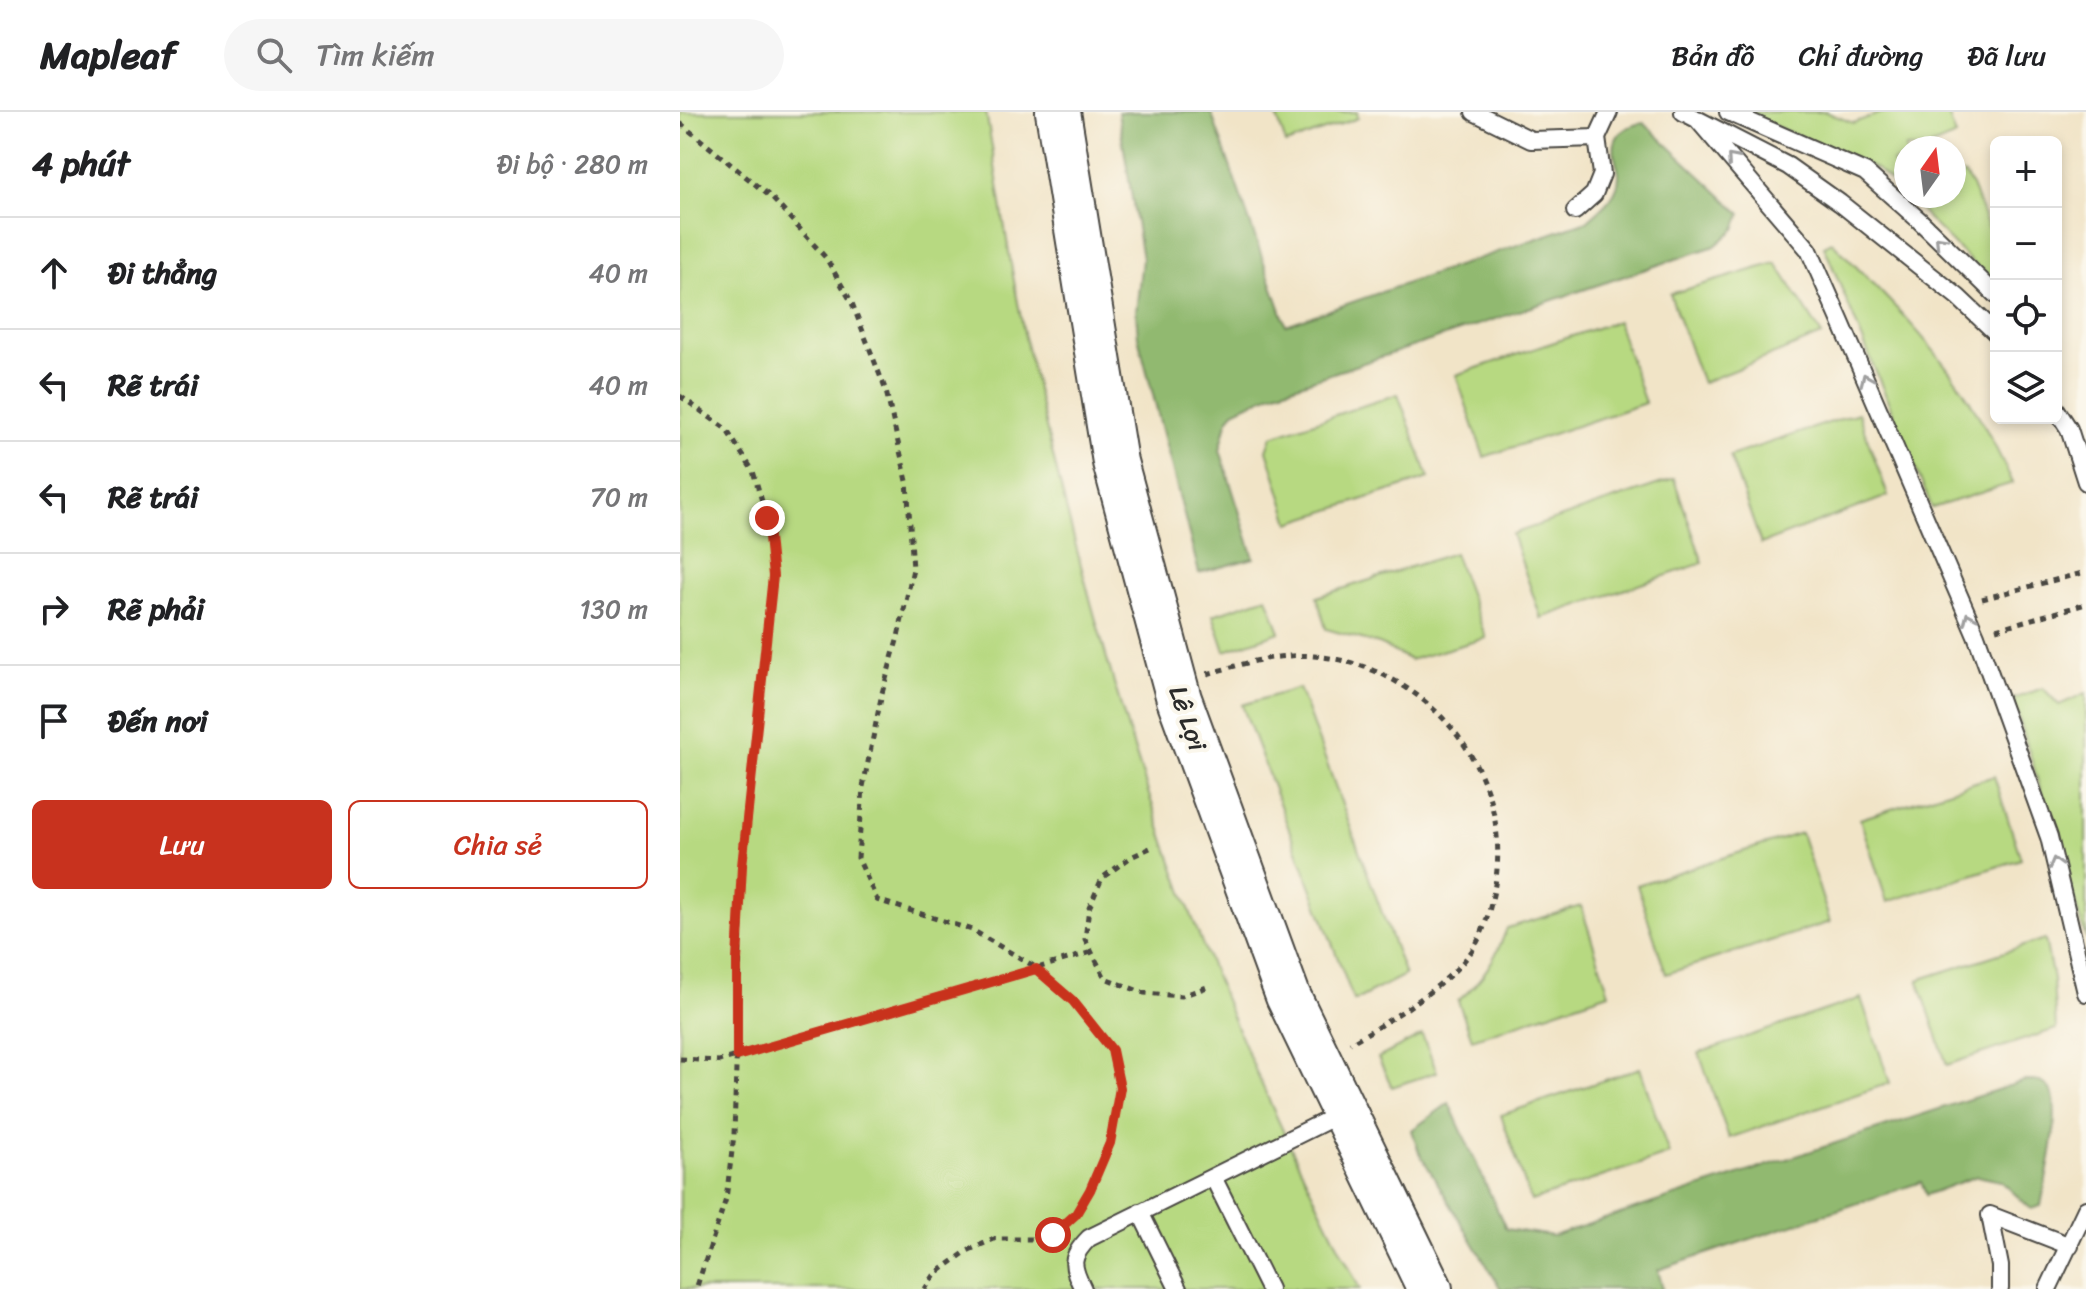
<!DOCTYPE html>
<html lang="vi">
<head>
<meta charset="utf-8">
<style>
	:root { --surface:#fff; --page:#f6f6f6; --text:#202124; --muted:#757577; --line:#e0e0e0; --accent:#c8321e }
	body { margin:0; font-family:Sriracha,sans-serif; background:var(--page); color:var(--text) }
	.controls { position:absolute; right:24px; top:24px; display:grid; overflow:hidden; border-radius:12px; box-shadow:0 4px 12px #0003 }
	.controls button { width:72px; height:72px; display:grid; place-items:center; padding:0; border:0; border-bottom:2px solid var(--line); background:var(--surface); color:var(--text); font:40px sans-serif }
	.compass { position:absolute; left:1214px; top:24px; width:72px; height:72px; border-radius:50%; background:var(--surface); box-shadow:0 4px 12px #0003; rotate:14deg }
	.stop { position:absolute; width:24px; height:24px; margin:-18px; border:6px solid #c8321e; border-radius:50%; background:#fff }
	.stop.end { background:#c8321e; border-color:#fff; box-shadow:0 2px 8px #0008 }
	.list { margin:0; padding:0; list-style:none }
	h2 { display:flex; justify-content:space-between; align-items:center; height:104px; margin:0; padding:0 32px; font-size:34px }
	h2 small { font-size:26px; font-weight:400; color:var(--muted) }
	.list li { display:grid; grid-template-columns:52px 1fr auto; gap:24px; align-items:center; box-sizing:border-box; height:112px; padding:0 32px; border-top:2px solid var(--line) }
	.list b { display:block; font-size:30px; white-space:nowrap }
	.list em { font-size:26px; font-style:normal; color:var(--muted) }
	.actions { display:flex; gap:16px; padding:24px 32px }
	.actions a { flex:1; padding:18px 0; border:2px solid var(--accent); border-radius:12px; text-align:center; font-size:28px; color:var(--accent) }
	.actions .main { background:var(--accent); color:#fff }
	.icon { flex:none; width:44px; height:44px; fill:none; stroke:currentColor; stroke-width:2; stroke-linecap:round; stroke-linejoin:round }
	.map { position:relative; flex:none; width:1406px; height:1177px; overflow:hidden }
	header { display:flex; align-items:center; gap:48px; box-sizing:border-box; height:112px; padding:0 40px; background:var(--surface); border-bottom:2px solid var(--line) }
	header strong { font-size:38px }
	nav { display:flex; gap:44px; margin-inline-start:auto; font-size:28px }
	.search { width:560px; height:72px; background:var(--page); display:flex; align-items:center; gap:20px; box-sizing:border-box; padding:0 28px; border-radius:44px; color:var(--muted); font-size:30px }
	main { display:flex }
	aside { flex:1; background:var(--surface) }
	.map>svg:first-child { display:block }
	.green { fill:#b7d981; stroke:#718256; stroke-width:2 }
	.forest { fill:#91b96f; stroke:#5e724d; stroke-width:2 }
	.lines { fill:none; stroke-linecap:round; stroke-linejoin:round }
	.service-casing { stroke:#494742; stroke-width:20 }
	.secondary-casing { stroke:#494742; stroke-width:48 }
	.path { stroke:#494742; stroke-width:5; stroke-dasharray:6 6; stroke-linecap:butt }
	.service { stroke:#fff; stroke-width:16 }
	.secondary { stroke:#fff; stroke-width:44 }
	.oneway { stroke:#a0a0a0 }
	.route { stroke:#c8321e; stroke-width:10 }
	.labels { text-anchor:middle; stroke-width:8; stroke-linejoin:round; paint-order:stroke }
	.street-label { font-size:26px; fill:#2b2b2b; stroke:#fbf7ec }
</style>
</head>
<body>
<header>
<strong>Mapleaf</strong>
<div class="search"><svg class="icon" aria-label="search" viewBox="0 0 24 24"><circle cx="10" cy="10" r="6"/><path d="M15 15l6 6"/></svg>Tìm kiếm</div>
<nav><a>Bản đồ</a><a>Chỉ đường</a><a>Đã lưu</a></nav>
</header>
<main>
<aside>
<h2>4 phút<small>Đi bộ · 280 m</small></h2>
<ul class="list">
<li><svg class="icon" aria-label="ahead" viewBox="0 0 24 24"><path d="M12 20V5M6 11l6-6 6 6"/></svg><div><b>Đi thẳng</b></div><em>40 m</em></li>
<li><svg class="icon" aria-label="left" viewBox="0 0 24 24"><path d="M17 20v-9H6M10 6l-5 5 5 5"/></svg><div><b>Rẽ trái</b></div><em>40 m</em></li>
<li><svg class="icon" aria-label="left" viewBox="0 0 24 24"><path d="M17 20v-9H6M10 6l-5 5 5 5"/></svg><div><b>Rẽ trái</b></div><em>70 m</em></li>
<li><svg class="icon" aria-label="right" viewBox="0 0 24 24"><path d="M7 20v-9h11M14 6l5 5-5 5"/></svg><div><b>Rẽ phải</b></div><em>130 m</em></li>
<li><svg class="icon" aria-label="arrive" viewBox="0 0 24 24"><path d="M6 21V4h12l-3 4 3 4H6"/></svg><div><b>Đến nơi</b></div></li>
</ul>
<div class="actions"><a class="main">Lưu</a><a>Chia sẻ</a></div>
</aside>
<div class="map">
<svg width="1406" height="1177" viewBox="0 0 1406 1177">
	<rect width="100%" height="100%" fill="#fbf7ec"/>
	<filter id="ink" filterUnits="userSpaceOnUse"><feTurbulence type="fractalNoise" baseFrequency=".0125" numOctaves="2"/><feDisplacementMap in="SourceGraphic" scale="16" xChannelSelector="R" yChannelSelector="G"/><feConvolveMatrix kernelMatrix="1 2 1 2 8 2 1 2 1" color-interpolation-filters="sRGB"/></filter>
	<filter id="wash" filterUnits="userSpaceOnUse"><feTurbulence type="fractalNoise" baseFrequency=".006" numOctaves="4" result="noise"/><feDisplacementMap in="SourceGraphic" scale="32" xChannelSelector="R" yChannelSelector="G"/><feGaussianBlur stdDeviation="1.8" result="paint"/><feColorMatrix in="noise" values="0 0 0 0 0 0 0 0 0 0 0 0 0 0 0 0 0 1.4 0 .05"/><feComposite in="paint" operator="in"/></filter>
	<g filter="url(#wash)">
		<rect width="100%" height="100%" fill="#f1e4c7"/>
		<path class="green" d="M0,0H306C320,80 330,161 348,239C394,439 448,640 522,831C568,949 623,1064 680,1177H0Z
			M599,0H677L678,6L606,32L597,5Z
			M1061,0H1146L1173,11L1204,0H1267L1276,24L1247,36H1226V44L1212,50L1226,78V84L1197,57Z
			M1274,61L1285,63L1292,74L1316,136V175L1226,84H1274Z
			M1152,130C1194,173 1241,218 1276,268C1299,300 1316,336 1333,371L1252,396L1144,134Z
			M1096,151L1142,223L1022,271L990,182Z
			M937,209L965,291L804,345L776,263Z
			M718,282L749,366L610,411L587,338L592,324Z
			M1178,301L1208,384L1081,432L1050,344Z
			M994,367L1023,451L861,506L832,422Z
			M774,441L806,526L730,548L699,532L646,517L637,485Z
			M587,485L600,520L545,539L533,503Z
			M619,576L725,863L674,889L562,593Z
			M1363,576L1379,593L1406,581V827L1333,587Z
			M1314,664L1341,747L1207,790L1180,707Z
			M1121,721L1150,810L986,862L957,773Z
			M901,794L929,881L792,927L778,889C803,868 816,846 827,816Z
			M1365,827L1373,868L1376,917L1267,953L1238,868Z
			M1181,886L1210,971L1049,1026L1019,941Z
			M742,923L757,960L712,975L698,946Z
			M960,956L989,1042L851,1089L821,1003Z"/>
		<path class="forest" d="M438,0H531L606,213L907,109C921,96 939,84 939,63C939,57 935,50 935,44C931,22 945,14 964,11L1061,102L1055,117L1035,134L590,282L554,299L547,310L540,338L574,446L519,461L458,225L456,200L462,147Z
			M1344,969C1353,969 1361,968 1368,975C1385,992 1365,1069 1361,1094L1351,1097L1321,1069L1297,1064L1246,1083L1241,1070L978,1158L983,1177H821L739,1040L732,1018L769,991L826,1117L873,1124Z"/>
	</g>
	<g filter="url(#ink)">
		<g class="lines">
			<g class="service-casing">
				<path id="service" d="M794,0L851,28L917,26
					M1003,0L1108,54L1160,91L1278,185L1316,221
					M1048,0L1185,60L1239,108L1316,183
					M1017,7L1129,138L1160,208L1296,523L1369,725L1406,881
					M895,99L914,82L922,62L917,26L929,0
					M1376,297L1389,317L1406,370
					M533,1065L589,1177
					M460,1100L498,1177
					M1310,1103L1390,1134
					M1310,1103L1320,1154V1177
					M403,1177C391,1153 390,1145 409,1126L662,1001
					M1368,1177L1406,1097"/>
			</g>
			<g class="secondary-casing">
				<path id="secondary" d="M378,0L435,350L499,587L608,884L750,1177"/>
			</g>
			<path class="path" d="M0,11L92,86L146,146L172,191L206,279L227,369L233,457L218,525L202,581L183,675L178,746L197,788L292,818L352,853L393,889L432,938L440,976L430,1031L410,1078L396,1102L373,1123L354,1127H314L287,1139L255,1162L245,1177
				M0,284L46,317L73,359L87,406L93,464L62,754L54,1023L46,1087L16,1177
				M1302,487L1406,460
				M1316,517L1406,492
				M527,562C562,552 597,541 634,544C750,554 837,663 814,778C810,798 803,824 791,840C767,874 706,911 670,931
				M470,736L451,745L422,766L409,796L405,827L425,866L464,881L502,884L527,875
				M0,947L39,949L412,840"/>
			<use href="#service" class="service"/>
			<use href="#secondary" class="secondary"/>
		</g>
		<defs><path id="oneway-chevron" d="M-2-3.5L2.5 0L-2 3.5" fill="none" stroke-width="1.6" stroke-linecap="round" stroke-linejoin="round" transform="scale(2)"/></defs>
		<g class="oneway">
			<use href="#oneway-chevron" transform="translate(1052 47) rotate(-131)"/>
			<use href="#oneway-chevron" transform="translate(1260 129) rotate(-134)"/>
			<use href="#oneway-chevron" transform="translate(1186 267) rotate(-113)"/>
			<use href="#oneway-chevron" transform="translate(1289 506) rotate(-113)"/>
			<use href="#oneway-chevron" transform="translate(1375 751) rotate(-105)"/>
		</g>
	</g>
	<g class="lines" filter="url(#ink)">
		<path class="route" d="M87,406L93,464L62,754L57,848V944L356,857L393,889L432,938L440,976L430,1031L410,1078L396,1102L373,1123"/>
	</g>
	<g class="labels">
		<g class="street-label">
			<text transform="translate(508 606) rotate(71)" y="9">Lê Lợi</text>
		</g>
	</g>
</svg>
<div class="controls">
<button>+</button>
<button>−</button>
<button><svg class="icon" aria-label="locate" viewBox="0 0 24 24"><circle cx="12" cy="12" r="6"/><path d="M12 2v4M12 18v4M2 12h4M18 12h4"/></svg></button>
<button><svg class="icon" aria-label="layers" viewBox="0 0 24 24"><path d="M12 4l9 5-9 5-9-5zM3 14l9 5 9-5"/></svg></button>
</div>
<svg class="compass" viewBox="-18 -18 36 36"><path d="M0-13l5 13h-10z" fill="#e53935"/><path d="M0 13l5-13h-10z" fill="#757577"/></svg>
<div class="stop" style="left:373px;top:1123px"></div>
<div class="stop end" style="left:87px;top:406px"></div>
</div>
</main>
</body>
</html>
